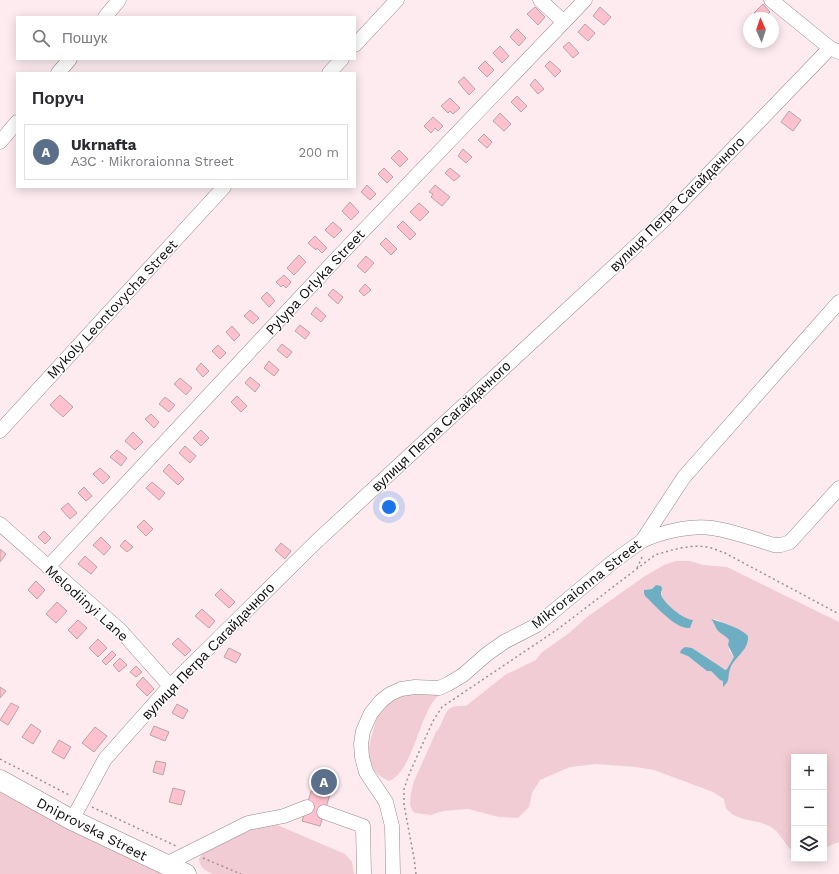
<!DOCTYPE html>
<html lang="uk">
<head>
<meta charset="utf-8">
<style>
	:root { --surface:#fff; --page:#f7f7f7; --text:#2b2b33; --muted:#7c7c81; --line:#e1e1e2; --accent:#2563eb }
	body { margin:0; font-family:"Work Sans",sans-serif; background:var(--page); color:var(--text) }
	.controls { position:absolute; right:12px; bottom:12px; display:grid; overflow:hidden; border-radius:0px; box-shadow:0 2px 10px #0003 }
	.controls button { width:36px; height:36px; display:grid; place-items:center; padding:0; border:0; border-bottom:1px solid var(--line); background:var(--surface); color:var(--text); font:20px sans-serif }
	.compass { position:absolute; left:743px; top:12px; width:36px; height:36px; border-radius:50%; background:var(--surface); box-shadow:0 2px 10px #0003; rotate:357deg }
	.you { position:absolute; left:389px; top:507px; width:14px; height:14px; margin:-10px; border:3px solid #fff; border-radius:50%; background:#1a73e8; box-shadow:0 0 0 6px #1a73e833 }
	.badge { display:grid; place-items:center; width:26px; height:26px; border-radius:50%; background:var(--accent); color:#fff; font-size:13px; font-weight:700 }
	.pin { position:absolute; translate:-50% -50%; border:2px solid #fff; box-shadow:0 1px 4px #0006 }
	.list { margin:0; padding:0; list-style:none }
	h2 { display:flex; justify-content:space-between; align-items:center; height:52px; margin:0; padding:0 16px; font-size:17px }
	h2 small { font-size:13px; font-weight:400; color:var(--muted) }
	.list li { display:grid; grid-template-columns:26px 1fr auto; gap:12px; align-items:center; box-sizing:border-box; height:56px; margin:0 8px 8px; padding:0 8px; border:1px solid var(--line); border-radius:0px }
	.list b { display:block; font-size:15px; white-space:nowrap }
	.list p { margin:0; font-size:13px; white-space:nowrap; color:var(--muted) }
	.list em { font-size:13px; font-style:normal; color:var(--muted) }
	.icon { flex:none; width:22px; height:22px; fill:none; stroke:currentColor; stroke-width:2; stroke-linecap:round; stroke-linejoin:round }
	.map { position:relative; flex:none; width:839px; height:874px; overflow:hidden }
	.search { position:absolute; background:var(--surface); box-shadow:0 2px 10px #0003; left:16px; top:16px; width:340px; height:44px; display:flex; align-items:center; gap:10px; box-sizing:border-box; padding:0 14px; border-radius:0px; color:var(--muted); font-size:15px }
	.panel { position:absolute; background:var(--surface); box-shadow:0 2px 10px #0003; left:16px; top:72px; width:340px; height:116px; border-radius:0px }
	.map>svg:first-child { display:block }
	.green { fill:#f2ccd4; fill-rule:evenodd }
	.water { fill:#6eaec3 }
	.building { fill:#fec1cd; stroke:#b6a5a8 }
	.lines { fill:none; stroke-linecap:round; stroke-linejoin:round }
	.minor-casing { stroke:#99898c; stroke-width:15 }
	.highway-casing { stroke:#99898c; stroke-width:21 }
	.path { stroke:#9d9093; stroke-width:1.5; stroke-dasharray:2 3; stroke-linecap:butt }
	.minor { stroke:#fff; stroke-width:14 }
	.highway { stroke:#fff; stroke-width:20 }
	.labels { text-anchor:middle; stroke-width:3; stroke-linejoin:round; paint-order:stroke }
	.street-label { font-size:14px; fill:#110c0d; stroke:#fff }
</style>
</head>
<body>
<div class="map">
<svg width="839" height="874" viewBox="0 0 839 874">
	<rect width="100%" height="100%" fill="#fdebef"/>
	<path class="green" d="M676,561H690L703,565L727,567L839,622V842L824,848V757H794V852C785,846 781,833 771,827C759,819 735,822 726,808C725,805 724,801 724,799L713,792L654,770L636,767L596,764L570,767L540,780L532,793L529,807L518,818L499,817L468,809L443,811L431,815L415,813L412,810L410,805L411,793L414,781L436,732C447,720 441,703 466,706L505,675L536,660L541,653L569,633L587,617L645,576L664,565ZM656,585L662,588C658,602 678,614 689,620L645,596L644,590L652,589ZM712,619L718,620L725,624L743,652C734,659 728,672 720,680L711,671L688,656L692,648L721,667L725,670L727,669L734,657L729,650V640L723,633L719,632L716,629L715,623Z
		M413,693H441C418,711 415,770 389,781C363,769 367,750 374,728C376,720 379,712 384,705C391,697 403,696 413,693Z
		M0,778L190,874H0Z
		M275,824L345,854L352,862L354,874H213C206,871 200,868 199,859L203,852L248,827Z"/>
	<path class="water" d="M656,585L661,586L662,588C662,590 661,592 661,594C663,603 684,620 693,620L690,628C676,630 655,605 645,596L644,593V590L652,589Z
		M711,619C723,623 739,627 748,636C749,651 734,657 730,669C727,678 731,680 723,687V681L720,680L711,671H707L688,656L680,653L681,650L685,647L692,648L721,667L725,670L727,669L734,657L728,645L729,640C725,635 721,634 718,631C715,628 715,623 711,619Z"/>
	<path class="building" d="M763,4L770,12L764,18H759L754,13Z
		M535,7L545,17L538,25L527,14Z
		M600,7L611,17L604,25L593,16Z
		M585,24L595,33L588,41L578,32Z
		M517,29L526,38L519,46L510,37Z
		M569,42L579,53L573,58L563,47Z
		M500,46L509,56L502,63L493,53Z
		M485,61L494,70L487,77L478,68Z
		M550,61L561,71L555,77L545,66Z
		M464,77L475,89L469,95L458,82Z
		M535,79L544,89L538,94L530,85Z
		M517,96L527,106L521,112L511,102Z
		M450,98L460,108L453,114L450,111L448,113L441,106Z
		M789,111L801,120L793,131L781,122Z
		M500,113L511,124L504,131L493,121Z
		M433,117L443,126L438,131L435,128L431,133L424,126Z
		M484,134L492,142L487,148L478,140Z
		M463,149L472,157L466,163L458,156Z
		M399,150L408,159L400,167L391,158Z
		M384,168L393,177L387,183L378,174Z
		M450,168L460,176L454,181L445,173Z
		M367,185L376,194L370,200L361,192Z
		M435,185L450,197L442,206L431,197L433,194L429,192Z
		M350,202L359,212L351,220L342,211Z
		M419,203L429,212L420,221L410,212Z
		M403,221L416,234L410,240L397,227Z
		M333,222L342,230L334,238L325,230Z
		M315,236L327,248L322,253L317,248L316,250L308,243Z
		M386,238L397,249L391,255L380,244Z
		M299,255L306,262L294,275L287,268Z
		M366,256L374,263L365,273L357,266Z
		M284,275L291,282L286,288L283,285L281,287L276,282Z
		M365,284L371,290L364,296L359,291Z
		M333,289L343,297L338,304L328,295Z
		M267,292L275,301L269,307L261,298Z
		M316,307L326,316L321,322L311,314Z
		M250,310L259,318L253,324L244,316Z
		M300,325L310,333L305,339L295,331Z
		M232,326L240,335L234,341L226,332Z
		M282,344L292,352L287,358L277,350Z
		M218,345L226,353L220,359L212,351Z
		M269,361L279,370L274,376L264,368Z
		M201,363L209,371L203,377L196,369Z
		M250,377L260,385L255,392L245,383Z
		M180,378L192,388L186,395L174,384Z
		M60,395L73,407L63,417L50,405Z
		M237,396L247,406L241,412L231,402Z
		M165,397L175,405L169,412L159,404Z
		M151,414L159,422L154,428L145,419Z
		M201,430L209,438L201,446L193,438Z
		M133,432L143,442L135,450L125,441Z
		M185,446L196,456L190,463L179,453Z
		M117,450L127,458L121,466L110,457Z
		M169,464L184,479L178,485L163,471Z
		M100,468L110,477L103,484L93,474Z
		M152,482L165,493L159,500L146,488Z
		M84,487L92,496L86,501L78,493Z
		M68,503L77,513L70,519L61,509Z
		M144,520L153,529L146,536L137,527Z
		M44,531L51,538L45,544L38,537Z
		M101,537L111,547L104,555L93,545Z
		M125,540L133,547L127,552L120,546Z
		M281,543L291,551L285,559L275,550Z
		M0,549L6,554L0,562Z
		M85,556L97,567L91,574L78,564Z
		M36,581L45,590L37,599L28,590Z
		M221,589L235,602L229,608L215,595Z
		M57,602L67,611L56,623L46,614Z
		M202,609L215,621L209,628L195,616Z
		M78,620L87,628L77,639L68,630Z
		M178,638L191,650L185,656L172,644Z
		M98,639L107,648L98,657L89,648Z
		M229,648L241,654L236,663L224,657Z
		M112,651L116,655L106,665L102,661Z
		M120,658L127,665L119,672L113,665Z
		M136,666L142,672L136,677L130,672Z
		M143,677L154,689L147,696L136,685Z
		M0,687L6,691L0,698Z
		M11,703L19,707L8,725L0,720Z
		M177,704L188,710L183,719L172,713Z
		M31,724L41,731L33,744L22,737Z
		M154,726L169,732L165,741L150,735Z
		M95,727L107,736L94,752L82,743Z
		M59,740L71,747L64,759L52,752Z
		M156,761L166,763L163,775L153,772Z
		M315,773L336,779L333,788L312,782Z
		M314,782L332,788L320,826L302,821Z
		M173,788L185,791L181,805L169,802Z"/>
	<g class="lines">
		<g class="minor-casing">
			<path id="minor" d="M540,0L564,22
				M771,0L830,48L839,52
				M105,17L119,0
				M355,45L397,0
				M58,73L70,59
				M329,73L342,59
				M0,142L17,122
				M0,431L224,187
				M0,524L120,630L170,686
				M642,541C661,532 691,525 712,528C733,531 754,539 774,545H781L790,542L839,488
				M48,567L338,257L585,0
				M324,812L363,826L364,874
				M72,820L105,759L170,686L317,541L665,219L830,48
				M164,865L248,823L284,816L307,807
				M393,874L392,826L386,802L366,772L362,757L361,744L363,731L371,713L381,701L390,694L401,689L415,687L439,688L448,684L463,675L487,654L504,642L537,625L614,561L642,541L684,477L839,302"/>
		</g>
		<g class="highway-casing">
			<path id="highway" d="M0,780L72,820L186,874"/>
		</g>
		<path class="path" d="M637,568L643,555
			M0,759L71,796
			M92,807L176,846
			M203,858L241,874
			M416,874L414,858L404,805V789L410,772L433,721L442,707L558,629L655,555C672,550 690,544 707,547C713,548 719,551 725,553L839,614"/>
		<use href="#minor" class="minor"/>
		<use href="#highway" class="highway"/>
	</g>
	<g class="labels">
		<g class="street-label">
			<text transform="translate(677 204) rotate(-45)" y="5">вулиця Петра Сагайдачного</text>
			<text transform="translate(315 282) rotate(-47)" y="5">Pylypa Orlyka Street</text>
			<text transform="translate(112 309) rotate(-47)" y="5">Mykoly Leontovycha Street</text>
			<text transform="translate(441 426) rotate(-43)" y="5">вулиця Петра Сагайдачного</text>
			<text transform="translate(586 584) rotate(-38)" y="5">Mikroraionna Street</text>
			<text transform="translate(87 603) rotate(42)" y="5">Melodiinyi Lane</text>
			<text transform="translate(208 651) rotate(-46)" y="5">вулиця Петра Сагайдачного</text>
			<text transform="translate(92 829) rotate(27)" y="5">Dniprovska Street</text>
		</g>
	</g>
</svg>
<div class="controls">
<button>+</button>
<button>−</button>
<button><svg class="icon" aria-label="layers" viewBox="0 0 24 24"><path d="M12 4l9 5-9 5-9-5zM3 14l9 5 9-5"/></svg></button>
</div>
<svg class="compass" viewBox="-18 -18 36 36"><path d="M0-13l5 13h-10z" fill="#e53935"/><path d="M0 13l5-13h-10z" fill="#7c7c81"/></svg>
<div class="you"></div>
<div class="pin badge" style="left:324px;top:782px;background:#5c6f8a">A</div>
<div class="search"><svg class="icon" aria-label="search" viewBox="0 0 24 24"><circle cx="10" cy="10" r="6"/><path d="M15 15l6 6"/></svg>Пошук</div>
<section class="panel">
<h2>Поруч<small></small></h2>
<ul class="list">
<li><span class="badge" style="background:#5c6f8a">A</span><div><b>Ukrnafta</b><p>АЗС · Mikroraionna Street</p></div><em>200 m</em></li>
</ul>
</section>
</div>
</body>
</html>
